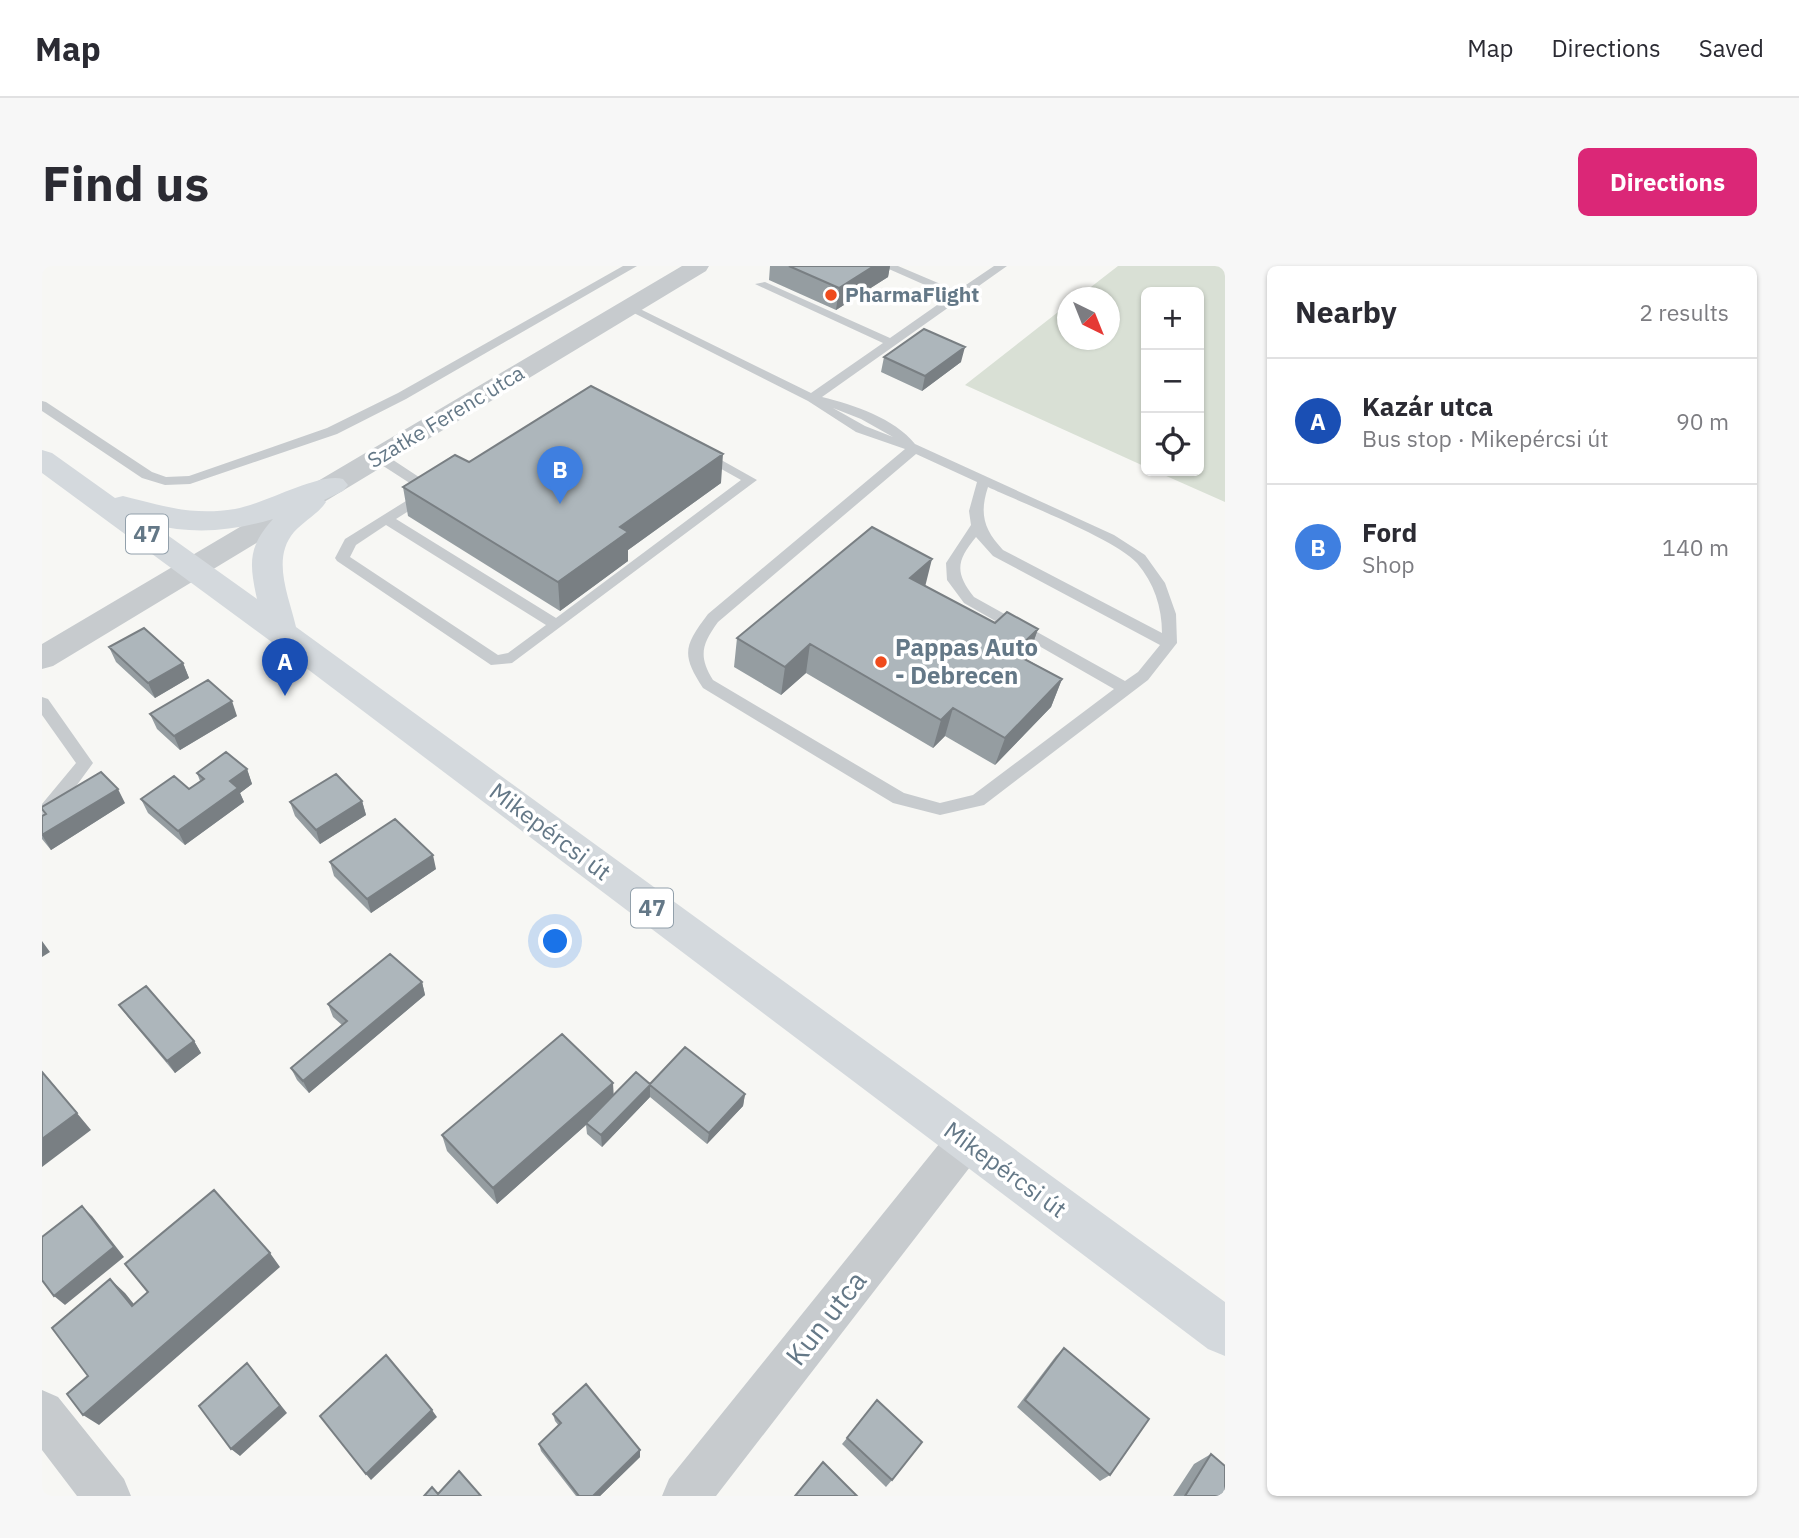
<!DOCTYPE html>
<html lang="en">
<head>
<meta charset="utf-8">
<style>
	:root { --surface:#fff; --page:#f7f7f7; --text:#2b2b33; --muted:#7c7c81; --line:#e1e1e2; --accent:#db2777 }
	body { margin:0; font-family:"IBM Plex Sans",sans-serif; background:var(--page); color:var(--text) }
	.controls { position:absolute; right:21px; top:21px; display:grid; overflow:hidden; border-radius:10px; box-shadow:0 2px 5px #0004 }
	.controls button { width:63px; height:63px; display:grid; place-items:center; padding:0; border:0; border-bottom:2px solid var(--line); background:var(--surface); color:var(--text); font:35px sans-serif }
	.compass { position:absolute; left:1015px; top:21px; width:63px; height:63px; border-radius:50%; background:var(--surface); box-shadow:0 2px 5px #0004; rotate:137deg }
	.you { position:absolute; left:514px; top:676px; width:24px; height:24px; margin:-18px; border:5px solid #fff; border-radius:50%; background:#1a73e8; box-shadow:0 0 0 10px #1a73e833 }
	.badge { display:grid; place-items:center; width:46px; height:46px; border-radius:50%; background:var(--accent); color:#fff; font-size:23px; font-weight:700 }
	.pin { position:absolute; translate:-50% -58px; filter:drop-shadow(0 2px 4px #0008) }
	.pin::after { content:''; position:absolute; top:37px; width:24px; height:21px; background:inherit; clip-path:polygon(0 0,100% 0,50% 100%) }
	.list { margin:0; padding:0; list-style:none }
	h2 { display:flex; justify-content:space-between; align-items:center; height:91px; margin:0; padding:0 28px; font-size:30px }
	h2 small { font-size:23px; font-weight:400; color:var(--muted) }
	.list li { display:grid; grid-template-columns:46px 1fr auto; gap:21px; align-items:center; box-sizing:border-box; height:126px; padding:0 28px; border-top:2px solid var(--line) }
	.list b { display:block; font-size:26px; white-space:nowrap }
	.list p { margin:0; font-size:23px; white-space:nowrap; color:var(--muted) }
	.list em { font-size:23px; font-style:normal; color:var(--muted) }
	.icon { flex:none; width:38px; height:38px; fill:none; stroke:currentColor; stroke-width:2; stroke-linecap:round; stroke-linejoin:round }
	.map { position:relative; flex:none; width:1183px; height:1230px; overflow:hidden; border-radius:10px }
	header { display:flex; align-items:center; gap:42px; box-sizing:border-box; height:98px; padding:0 35px; background:var(--surface); border-bottom:2px solid var(--line) }
	header strong { font-size:33px }
	nav { display:flex; gap:38px; margin-inline-start:auto; font-size:24px }
	.intro { display:flex; align-items:center; justify-content:space-between; box-sizing:border-box; height:168px; padding:0 42px }
	h1 { margin:0; font-size:49px }
	.button { padding:18px 32px; border-radius:10px; background:var(--accent); color:#fff; font-size:24px; font-weight:700 }
	main { display:flex; gap:42px; padding:0 42px }
	aside { flex:1; background:var(--surface); border-radius:10px; box-shadow:0 2px 5px #0004 }
	.map>svg:first-child { display:block }
	.green { fill:#d9e0d5 }
	.lines { fill:none; stroke-linecap:round; stroke-linejoin:round }
	.lane { fill:#c7cbce; fill-rule:evenodd }
	.street { fill:#c7cbce; fill-rule:evenodd }
	.primary { fill:#d4d9dd; fill-rule:evenodd }
	.wall { fill:#959da1 }
	.shaded-wall { fill:#797f83 }
	.building { fill:#adb6bb; stroke:#797f83; stroke-width:2 }
	.poi-dot { fill:#ef4b1d; stroke:#fff; stroke-width:2.5 }
	.labels { text-anchor:middle; stroke-width:7; stroke-linejoin:round; paint-order:stroke }
	.far-poi-label { font-size:21px; font-weight:bold; fill:#647887; stroke:#fff; text-anchor:start }
	.far-street-label { font-size:21px; fill:#647887; stroke:#fff }
	.shield { fill:#fff; stroke:#92a0ab; stroke-width:2 }
	.shield-label { font-size:23px; font-weight:bold; fill:#647887 }
	.poi-label { font-size:24px; font-weight:bold; fill:#647887; stroke:#fff; text-anchor:start }
	.street-label { font-size:24px; fill:#647887; stroke:#fff }
	.near-street-label { font-size:28px; fill:#647887; stroke:#fff }
</style>
</head>
<body>
<header>
<strong>Map</strong>
<nav><a>Map</a><a>Directions</a><a>Saved</a></nav>
</header>
<div class="intro"><h1>Find us</h1><a class="button">Directions</a></div>
<main>
<div class="map">
<svg width="1183" height="1230" viewBox="0 0 1183 1230">
	<rect width="100%" height="100%" fill="#f7f7f4"/>
	<path class="green" d="M1076,0H1183V236L1113,205H1157V26H1104V201L923,119L1025,39L1026,74H1068V32L1036,31Z"/>
	<g class="lines">
		<path class="lane" d="M581,0H595L364,133L295,168L148,218L123,219L100,212L0,145V135L4,136L110,206L124,211L147,210L285,162L356,127Z
			M840,0H856L915,25L952,0H965L780,131C812,139 852,152 873,178L1072,269L1103,289L1123,317L1134,348L1135,377L1106,414L942,539L898,549L851,537L661,422C639,388 642,380 666,348L863,183L814,166L766,135L580,41L590,39L769,127L841,77L713,18L723,16L848,72L908,30ZM791,142L819,153L851,171L823,160ZM874,188L935,216L927,245L929,259L904,297L905,314L922,337L1072,423L931,529L898,537L862,527L671,414C656,390 660,378 676,356ZM946,221C980,237 1073,273 1095,297C1112,317 1120,341 1120,367L961,284C942,264 937,248 946,221ZM934,271L951,290L1118,379L1096,406L1083,415L932,331C912,306 915,294 934,271Z
			M549,121L715,214L470,397L449,399L295,295L293,292L303,273L380,225L332,194V188H342L389,219ZM549,130L699,214L514,352L354,253ZM344,259L504,359L466,387L456,389L308,291L314,279Z
			M0,431L6,433L51,497L16,545L0,553V538L34,497L0,449Z"/>
		<path class="street" d="M640,0H667L664,5L11,400L0,403V378Z
			M924,856L938,862L944,875L938,888L674,1230H620L627,1213L910,862Z
			M0,1124L16,1131L82,1213L89,1230H35L0,1184Z"/>
		<path class="primary" d="M0,184L10,187L73,232L81,230C122,240 150,250 193,243C223,238 277,206 301,213L306,219L301,225L282,234L284,236C276,248 262,255 252,266C229,293 247,330 254,361L1183,1036V1090L1166,1083L227,374L0,207ZM231,253C206,281 207,297 215,333L110,258C151,269 191,265 231,253Z"/>
	</g>
	<path class="wall" d="M728,0H848L846,11L794,44L727,14Z
		M842,91L919,96L880,125L839,106Z
		M427,196L679,217L586,284V295L518,345L366,250L361,221Z
		M884,320L953,357L996,363L986,391L984,393L1020,413L1009,441L953,499L903,470L891,482L764,407L739,429L692,401L695,372Z
		M67,381L141,397L147,412L113,432L74,396Z
		M108,448L195,450L138,484L115,463Z
		M205,503L210,518L198,527L202,536L143,579L106,547L99,533L147,523L158,515L155,507Z
		M320,535L324,549L278,578L253,550L248,536Z
		M83,537L9,584L0,573V550L3,548L0,544Z
		M288,596L394,603L329,647L292,610Z
		M380,716L383,729L267,827L255,814L249,802L300,759L291,751L286,738Z
		M77,739L152,775L159,787L133,807L86,751Z
		M608,818L703,828L701,840L665,878L608,831L560,881L545,868L544,859L455,938L405,885L400,869L572,829Z
		M1022,1082L1068,1209L1058,1215L975,1141L1014,1090Z
		M511,1148L598,1191L558,1230H534L499,1185L497,1178L517,1160L513,1155Z
		M805,1172L850,1214L844,1221L800,1178Z
		M1169,1188L1183,1230H1131L1152,1198Z"/>
	<path class="shaded-wall" d="M832,0H848L846,11L794,44L797,22Z
		M923,81L919,96L880,125L883,110Z
		M681,188L679,217L586,284V295L518,345L516,316L578,261Z
		M890,293L883,321L868,312Z
		M996,363L986,391L962,415L971,387Z
		M768,378L764,407L739,429L743,401Z
		M141,397L147,412L113,432L106,417Z
		M1020,413L1009,441L953,499L963,472Z
		M190,435L195,450L138,484L132,470Z
		M911,442L903,470L891,482L899,454Z
		M205,503L210,518L198,527L202,536L143,579L136,565L188,515Z
		M76,523L83,537L9,584L0,569Z
		M320,535L324,549L278,578L274,564Z
		M391,589L394,603L329,647L325,633Z
		M0,675L8,686L0,691Z
		M380,716L383,729L267,827L261,815Z
		M152,775L159,787L133,807L125,795Z
		M5,811L49,864L0,901V873Z
		M571,817L572,834L455,938L451,922Z
		M608,819V831L560,881L559,869Z
		M703,828L701,840L665,878L667,867Z
		M40,940L50,950L82,991L23,1039L12,1030Z
		M228,987L238,1001L57,1159L41,1149Z
		M68,1013L83,1027L104,1053L90,1040Z
		M205,1097L245,1147L198,1190L189,1183Z
		M390,1144L395,1151L329,1214L324,1208Z
		M598,1184V1191L558,1230H551Z"/>
	<path class="building" d="M747,0H832L797,22Z
		M882,63L923,81L883,110L842,91Z
		M549,120L681,188L578,261L586,266L516,316L361,221L413,189L427,196Z
		M830,261L890,293L868,312L953,357L965,346L996,363L971,387L1020,413L963,472L911,442L899,454L768,378L743,401L695,372Z
		M102,362L141,397L106,417L67,381Z
		M166,414L190,435L132,470L108,448Z
		M184,486L205,503L188,515L196,522L136,565L99,533L132,510L147,523L162,513L155,507Z
		M59,506L76,523L0,569V550L4,548L0,543V541Z
		M294,508L320,535L274,564L248,536Z
		M353,553L391,589L325,633L288,596Z
		M348,688L380,716L261,815L249,802L305,755L286,738Z
		M104,720L152,775L125,795L77,739Z
		M520,768L571,817L451,922L400,869Z
		M643,781L703,828L667,867L608,819L559,869L544,857L594,806L608,818Z
		M0,806L35,847L0,873Z
		M172,924L228,987L41,1149L25,1128L46,1110L10,1062L68,1013L90,1040L106,1026L83,998Z
		M40,940L72,981L12,1030L0,1014V971Z
		M1022,1082L1107,1153L1068,1209L983,1134Z
		M344,1089L390,1144L324,1208L278,1150Z
		M205,1097L238,1140L189,1183L157,1140Z
		M544,1118L598,1184L551,1230H537L497,1178L519,1157L511,1148Z
		M835,1134L880,1176L850,1214L805,1172Z
		M1169,1188L1183,1200V1230H1143Z
		M781,1196L815,1230H753Z
		M417,1205L439,1230H382L390,1221L396,1228Z"/>
	<g class="poi-dot">
		<circle cx="789" cy="29" r="7"/>
		<circle cx="839" cy="396" r="7"/>
	</g>
	<g class="labels">
		<g class="far-poi-label">
			<text x="803" y="36">PharmaFlight</text>
		</g>
		<g class="far-street-label">
			<text transform="translate(404 151) rotate(-31)" y="7">Szatke Ferenc utca</text>
		</g>
		<g class="shield">
			<rect x="84" y="248.5" width="42" height="39" rx="5"/>
			<rect x="589" y="622.5" width="42" height="39" rx="5"/>
		</g>
		<g class="shield-label">
			<text x="105" y="276">47</text>
			<text x="610" y="650">47</text>
		</g>
		<g class="poi-label">
			<text x="853" y="390">Pappas Auto<tspan x="853" dy="28">- Debrecen</tspan></text>
		</g>
		<g class="street-label">
			<text transform="translate(508 566) rotate(37)" y="8">Mikepércsi út</text>
			<text transform="translate(963 904) rotate(36)" y="8">Mikepércsi út</text>
		</g>
		<g class="near-street-label">
			<text transform="translate(784 1052) rotate(-52)" y="10">Kun utca</text>
		</g>
	</g>
</svg>
<div class="controls">
<button>+</button>
<button>−</button>
<button><svg class="icon" aria-label="locate" viewBox="0 0 24 24"><circle cx="12" cy="12" r="6"/><path d="M12 2v4M12 18v4M2 12h4M18 12h4"/></svg></button>
</div>
<svg class="compass" viewBox="-18 -18 36 36"><path d="M0-13l5 13h-10z" fill="#e53935"/><path d="M0 13l5-13h-10z" fill="#7c7c81"/></svg>
<div class="you"></div>
<div class="pin badge" style="left:243px;top:430px;background:#1a4fb4">A</div>
<div class="pin badge" style="left:518px;top:238px;background:#3f7fe0">B</div>
</div>
<aside>
<h2>Nearby<small>2 results</small></h2>
<ul class="list">
<li><span class="badge" style="background:#1a4fb4">A</span><div><b>Kazár utca</b><p>Bus stop · Mikepércsi út</p></div><em>90 m</em></li>
<li><span class="badge" style="background:#3f7fe0">B</span><div><b>Ford</b><p>Shop</p></div><em>140 m</em></li>
</ul>
</aside>
</main>
</body>
</html>
